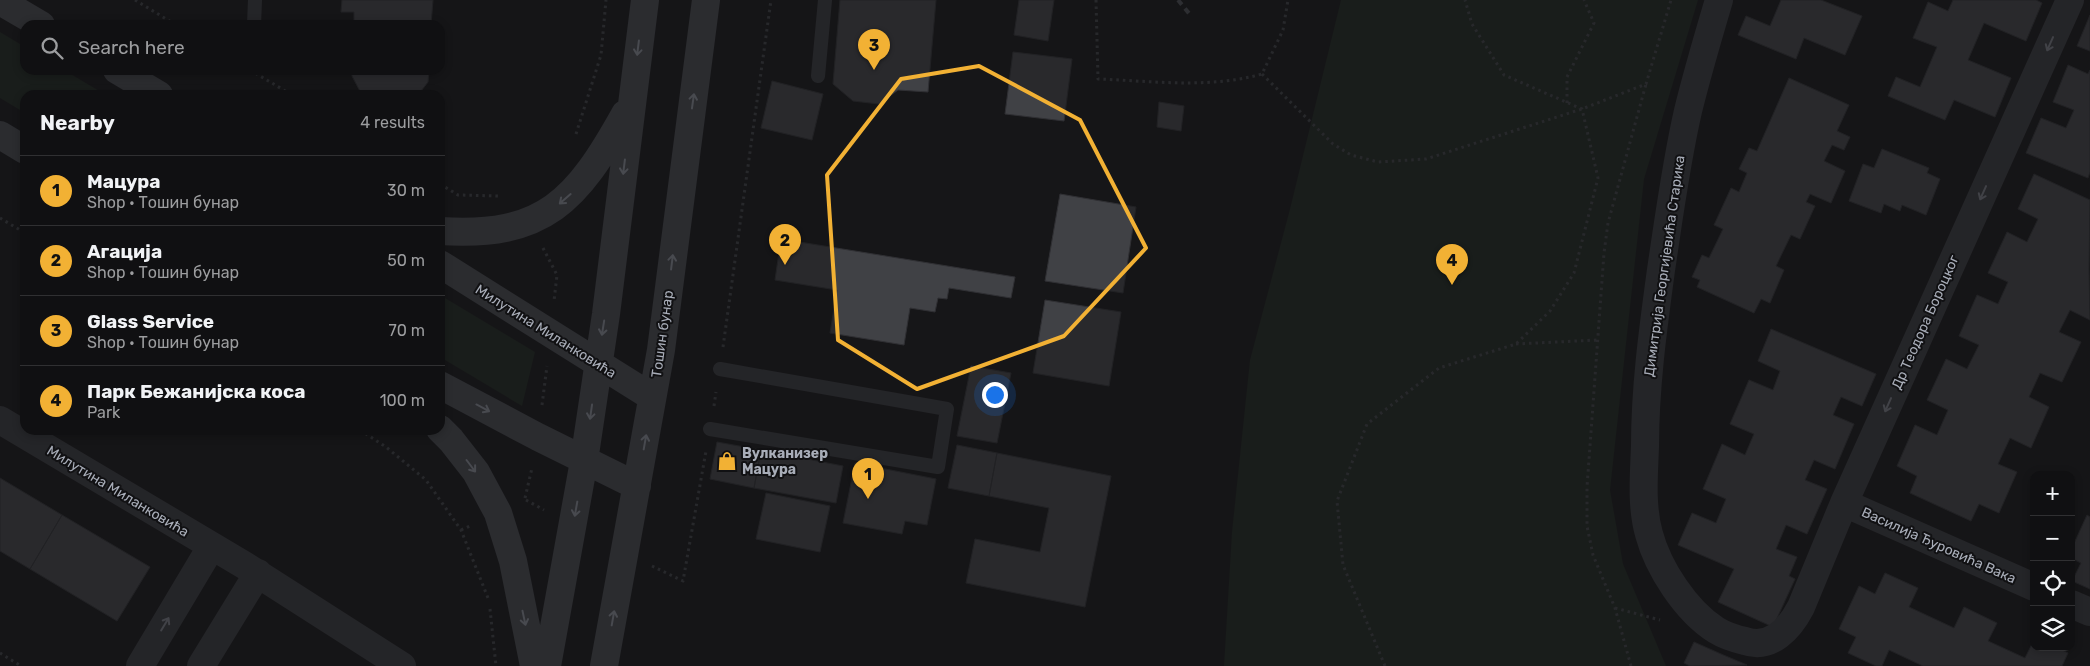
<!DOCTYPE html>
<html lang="en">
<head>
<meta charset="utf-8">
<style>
	:root { --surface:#101012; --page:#1e1e20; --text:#f1f3f6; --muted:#9c9d9f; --line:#303032; --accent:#f2b134 }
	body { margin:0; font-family:Rubik,sans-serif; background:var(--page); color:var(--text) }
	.controls { position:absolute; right:15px; bottom:15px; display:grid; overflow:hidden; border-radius:10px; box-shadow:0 2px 8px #0003 }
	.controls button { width:45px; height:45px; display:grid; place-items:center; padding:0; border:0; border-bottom:1px solid var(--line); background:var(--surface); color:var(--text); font:25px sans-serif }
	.you { position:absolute; left:994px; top:394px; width:18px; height:18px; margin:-12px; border:4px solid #fff; border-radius:50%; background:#1a73e8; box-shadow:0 0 0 8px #1a73e833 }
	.badge { display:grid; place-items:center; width:32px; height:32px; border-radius:50%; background:var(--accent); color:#111; font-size:16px; font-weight:700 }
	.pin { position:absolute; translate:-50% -41px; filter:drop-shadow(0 1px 2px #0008) }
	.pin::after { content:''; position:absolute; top:26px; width:18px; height:15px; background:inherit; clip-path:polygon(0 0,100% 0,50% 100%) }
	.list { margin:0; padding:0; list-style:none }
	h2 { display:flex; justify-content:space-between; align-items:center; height:65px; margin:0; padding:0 20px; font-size:21px }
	h2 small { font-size:16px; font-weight:400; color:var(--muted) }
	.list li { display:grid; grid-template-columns:32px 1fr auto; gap:15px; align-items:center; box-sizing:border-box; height:70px; padding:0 20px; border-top:1px solid var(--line) }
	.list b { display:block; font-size:19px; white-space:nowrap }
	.list p { margin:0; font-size:16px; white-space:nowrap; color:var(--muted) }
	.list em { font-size:16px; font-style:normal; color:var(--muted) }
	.icon { flex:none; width:28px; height:28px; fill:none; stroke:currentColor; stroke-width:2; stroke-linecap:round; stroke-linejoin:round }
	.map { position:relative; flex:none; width:2090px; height:666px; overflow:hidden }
	.search { position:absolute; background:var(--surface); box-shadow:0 2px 8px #0003; left:20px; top:20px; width:425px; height:55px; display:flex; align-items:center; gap:12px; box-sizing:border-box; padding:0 18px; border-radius:15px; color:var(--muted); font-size:19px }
	.panel { position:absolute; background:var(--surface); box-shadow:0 2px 8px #0003; left:20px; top:90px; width:425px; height:345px; border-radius:15px }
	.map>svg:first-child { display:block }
	.green { fill:#1e261f }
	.building { fill:#404145; stroke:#303034 }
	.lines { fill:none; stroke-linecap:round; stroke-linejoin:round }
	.path { stroke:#3d3f44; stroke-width:3; stroke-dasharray:2.5 4; stroke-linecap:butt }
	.lane { stroke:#37383d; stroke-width:14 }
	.street { stroke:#37383d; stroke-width:28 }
	.secondary { stroke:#45474d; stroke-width:28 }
	.rail { stroke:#4a4c52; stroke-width:4; stroke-dasharray:6 5; stroke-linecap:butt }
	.oneway { stroke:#757881 }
	.oneway2 { stroke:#858993 }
	.marked { fill:none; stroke:#f2b134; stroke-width:4; stroke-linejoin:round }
	.labels { text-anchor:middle; stroke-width:4; stroke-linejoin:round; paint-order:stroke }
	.street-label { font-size:14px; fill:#a8adb8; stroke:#111113 }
	.poi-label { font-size:14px; font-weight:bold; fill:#a8adb8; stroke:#111113; text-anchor:start }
</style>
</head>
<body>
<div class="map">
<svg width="2090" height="666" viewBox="0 0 2090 666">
	<rect width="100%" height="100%" fill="#161618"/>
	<path class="green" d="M1341,0H1698L1644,179L1610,490L1623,564L1666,666H1224L1232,532L1250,360L1290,209Z
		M0,32L25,47V70H64L106,95H25V113L0,98Z
		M440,295L535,352L522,406L440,357Z"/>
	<path class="building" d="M342,0H433L431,25H354V12H341Z
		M840,0H936L928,92L898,90L879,104L853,101L833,84Z
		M1019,0H1054L1048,41L1014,35Z
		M1781,0H1821L1862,16L1845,55L1804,38L1796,59L1738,35L1746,16L1770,26Z
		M1953,0H2036L2042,3L2026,41L1984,23L1968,60L2011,78L1995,117L1954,100L1945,120L1888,96L1896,77L1920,87L1937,47L1913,38L1928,2L1948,11Z
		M2090,15V51L2077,46Z
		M1013,52L1072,59L1064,121L1005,114Z
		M2068,65L2088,74L2090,70V172L2088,178L2026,153L2041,118L2066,128L2074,110L2053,102Z
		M352,70H429L428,82L418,95H362L352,76Z
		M1789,78L1849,105L1837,131L1850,137L1844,150L1832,145L1824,161L1845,171L1831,203L1810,194L1806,202L1815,206L1800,239L1791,235L1776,266L1784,270L1770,303L1761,299L1754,313L1697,287L1700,280L1692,277L1702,255L1709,258L1723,229L1714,225L1731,188L1739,192L1747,173L1739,169L1749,148L1757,151Z
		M772,81L823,94L812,140L761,128Z
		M1159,102L1184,106L1181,131L1157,127Z
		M1882,149L1929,168L1927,173L1940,179L1926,215L1902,205L1900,211L1884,204L1881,213L1849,201L1863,164L1874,168Z
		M2034,174L2090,200L2089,269L2090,320L2070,310L2059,332L2081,342L2062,382L2040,373L2029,397L2049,407L2031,448L2010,438L1998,464L2017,472L1999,513L1979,504L1971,521L1910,493L1917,476L1897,466L1915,425L1937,435L1948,410L1927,400L1946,359L1967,369L1979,345L1959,336L1977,295L1998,304L2008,282L1988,273L2007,232L2027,242L2038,219L2018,209Z
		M1060,194L1136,207L1123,293L1045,281Z
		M781,239L1015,277L1011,298L949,288L947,299L938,298L935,312L910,308L904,345L830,333L837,290L775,280Z
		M1045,300L1121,312L1109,386L1033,373Z
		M1771,329L1876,374L1862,406L1841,397L1833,415L1854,424L1835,469L1814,460L1805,480L1827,489L1807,534L1786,525L1776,549L1797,557L1789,576L1795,579L1773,627L1718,602L1734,569L1678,545L1692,513L1716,523L1726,499L1703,489L1722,444L1745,455L1754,434L1730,424L1749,380L1773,390L1780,371L1758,361Z
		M971,366L1011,373L997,443L957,436Z
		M717,442L761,450L754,488L710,479Z
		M957,445L997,453L989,496L948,488Z
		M761,450L843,466L836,503L754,488Z
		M997,453L1111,476L1085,607L966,583L975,539L1040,552L1049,508L989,496Z
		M855,463L936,479L927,525L905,521L902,534L843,523Z
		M0,478L62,515L30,569L0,551Z
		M766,493L830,506L820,552L756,539Z
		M62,515L150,567L117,621L30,569Z
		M2087,515L2090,517V589L2072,581L2081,563L2071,558V550Z
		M1885,573L1918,588L1909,607L1954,628L1964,607L1997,623L1988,641L2025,658L2034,640V647H2056L2068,653L2062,666H1923L1889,650L1882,666H1876L1848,653L1856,637L1839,629L1859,586L1875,594Z
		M1694,642L1721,654L1747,665L1690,666L1684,663Z"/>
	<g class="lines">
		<path class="path" d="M135,0L176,25
			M1096,0L1098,79C1152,81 1209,89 1262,74L1283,30L1288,0
			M250,70L292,95
			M1262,74L1333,144L1351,155L1378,162L1426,159L1582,109L1646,84L1671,0
			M1567,103V77L1594,23L1584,0
			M576,134L601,55L606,0
			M440,184L458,195L499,196
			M0,218L25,233
			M543,248L557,275L554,301
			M1516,344L1597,340
			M723,347L771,0
			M542,405L547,366
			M714,406L716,392
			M360,430L386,447L426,480L461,530L488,598
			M525,498L532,468
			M526,500L544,510
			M461,530L472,525
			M652,566L683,581L706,451
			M1615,608L1660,620
			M490,609L496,666
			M0,653L21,666
			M1385,666L1343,565L1337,501L1367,424L1439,368L1516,344L1550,311L1574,273L1598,178L1582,109L1504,75L1472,24L1465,0
			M1631,666L1615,608L1593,555L1587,526V487L1604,253L1608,223L1646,84"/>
		<path class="lane" d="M254,25L255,0
			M818,76L825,0
			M710,429L938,467L947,409L720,369"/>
		<path class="street" d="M1719,0C1708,37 1697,74 1688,111C1676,163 1669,217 1661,270C1653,329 1645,387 1645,446C1644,475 1641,506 1649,534C1658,568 1686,611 1716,630C1724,635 1736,639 1745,641C1771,650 1790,628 1801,607L1844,503L2070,0
			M0,420L244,565L402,666
			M1844,503L2034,587
			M2071,604L2090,612
			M140,666L211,547
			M201,666L258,573"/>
		<path class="secondary" d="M0,1L41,25
			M117,70L159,95
			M0,135L25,150
			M440,231C545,238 577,200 625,114
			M440,264L652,397
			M440,385L538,437L637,486
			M440,429L451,440L476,472L498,513L513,561L534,666
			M547,666L584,461L606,314L645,0
			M604,666L661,350L706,0"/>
		<path class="rail" d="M1178,0L1192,17"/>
	</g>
	<defs><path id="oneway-shaft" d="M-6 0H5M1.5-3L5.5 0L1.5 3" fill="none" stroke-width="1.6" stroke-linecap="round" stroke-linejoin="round" transform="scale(1.25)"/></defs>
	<g class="oneway">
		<use href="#oneway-shaft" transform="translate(2050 44) rotate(114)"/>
		<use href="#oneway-shaft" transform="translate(1983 193) rotate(114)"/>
		<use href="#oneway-shaft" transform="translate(1888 405) rotate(114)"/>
		<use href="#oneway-shaft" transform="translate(165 624) rotate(-59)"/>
	</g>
	<g class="oneway2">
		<use href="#oneway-shaft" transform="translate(638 48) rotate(97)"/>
		<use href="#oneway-shaft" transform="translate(693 101) rotate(-82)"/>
		<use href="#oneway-shaft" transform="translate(624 167) rotate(97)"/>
		<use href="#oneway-shaft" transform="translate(565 199) rotate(139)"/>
		<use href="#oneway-shaft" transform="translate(672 262) rotate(-83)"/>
		<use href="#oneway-shaft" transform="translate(603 328) rotate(99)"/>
		<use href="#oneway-shaft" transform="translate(483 408) rotate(28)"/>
		<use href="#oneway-shaft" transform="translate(591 412) rotate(98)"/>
		<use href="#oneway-shaft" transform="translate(645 442) rotate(-80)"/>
		<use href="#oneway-shaft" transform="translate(471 466) rotate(53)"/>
		<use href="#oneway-shaft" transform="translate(576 509) rotate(100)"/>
		<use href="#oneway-shaft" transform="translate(524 618) rotate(78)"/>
		<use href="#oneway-shaft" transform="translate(613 618) rotate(-80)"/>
	</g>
	<path d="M0 0H2090V666H0ZM979,66L1080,120L1146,248L1064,336L917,389L838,340L827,175L901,79Z" fill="#161618" fill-opacity=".55" fill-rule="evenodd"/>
	<path class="marked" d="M979,66L1080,120L1146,248L1064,336L917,389L838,340L827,175L901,79Z"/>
	<defs>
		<g id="shop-bare" transform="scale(1.5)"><path d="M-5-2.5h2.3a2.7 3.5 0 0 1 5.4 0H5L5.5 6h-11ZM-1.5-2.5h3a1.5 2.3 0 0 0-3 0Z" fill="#f2b134" stroke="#111113" stroke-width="2.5" paint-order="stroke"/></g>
	</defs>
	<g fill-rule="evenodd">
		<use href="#shop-bare" x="727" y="461"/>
	</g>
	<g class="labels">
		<g class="street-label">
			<text transform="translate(1664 266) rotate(-82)" y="5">Димитрија Георгијевића Старика</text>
			<text transform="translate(1925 322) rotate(-66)" y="5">Др Теодора Бороцког</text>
			<text transform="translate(546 331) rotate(32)" y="5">Милутина Миланковића</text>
			<text transform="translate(662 334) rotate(-82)" y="5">Тошин бунар</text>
			<text transform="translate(118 491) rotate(31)" y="5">Милутина Миланковића</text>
			<text transform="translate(1939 545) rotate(24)" y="5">Василија Ђуровића Вака</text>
		</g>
		<g class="poi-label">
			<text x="742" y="458">Вулканизер<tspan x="742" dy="16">Мацура</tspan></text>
		</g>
	</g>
</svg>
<div class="controls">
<button>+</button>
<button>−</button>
<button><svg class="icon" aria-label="locate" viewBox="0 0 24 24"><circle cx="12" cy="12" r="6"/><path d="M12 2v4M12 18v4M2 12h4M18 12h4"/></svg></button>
<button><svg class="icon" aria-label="layers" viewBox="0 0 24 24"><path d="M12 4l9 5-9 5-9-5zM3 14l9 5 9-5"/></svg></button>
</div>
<div class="you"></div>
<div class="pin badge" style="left:868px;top:499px">1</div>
<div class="pin badge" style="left:785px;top:265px">2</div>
<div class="pin badge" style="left:874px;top:70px">3</div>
<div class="pin badge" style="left:1452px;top:285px">4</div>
<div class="search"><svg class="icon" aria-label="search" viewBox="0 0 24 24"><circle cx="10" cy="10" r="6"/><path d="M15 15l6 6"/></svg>Search here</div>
<section class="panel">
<h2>Nearby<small>4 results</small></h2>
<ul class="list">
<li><span class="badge">1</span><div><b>Мацура</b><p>Shop · Тошин бунар</p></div><em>30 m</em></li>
<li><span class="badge">2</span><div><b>Агација</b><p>Shop · Тошин бунар</p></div><em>50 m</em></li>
<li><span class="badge">3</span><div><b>Glass Service</b><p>Shop · Тошин бунар</p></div><em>70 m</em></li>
<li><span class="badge">4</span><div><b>Парк Бежанијска коса</b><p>Park</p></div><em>100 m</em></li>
</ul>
</section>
</div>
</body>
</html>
